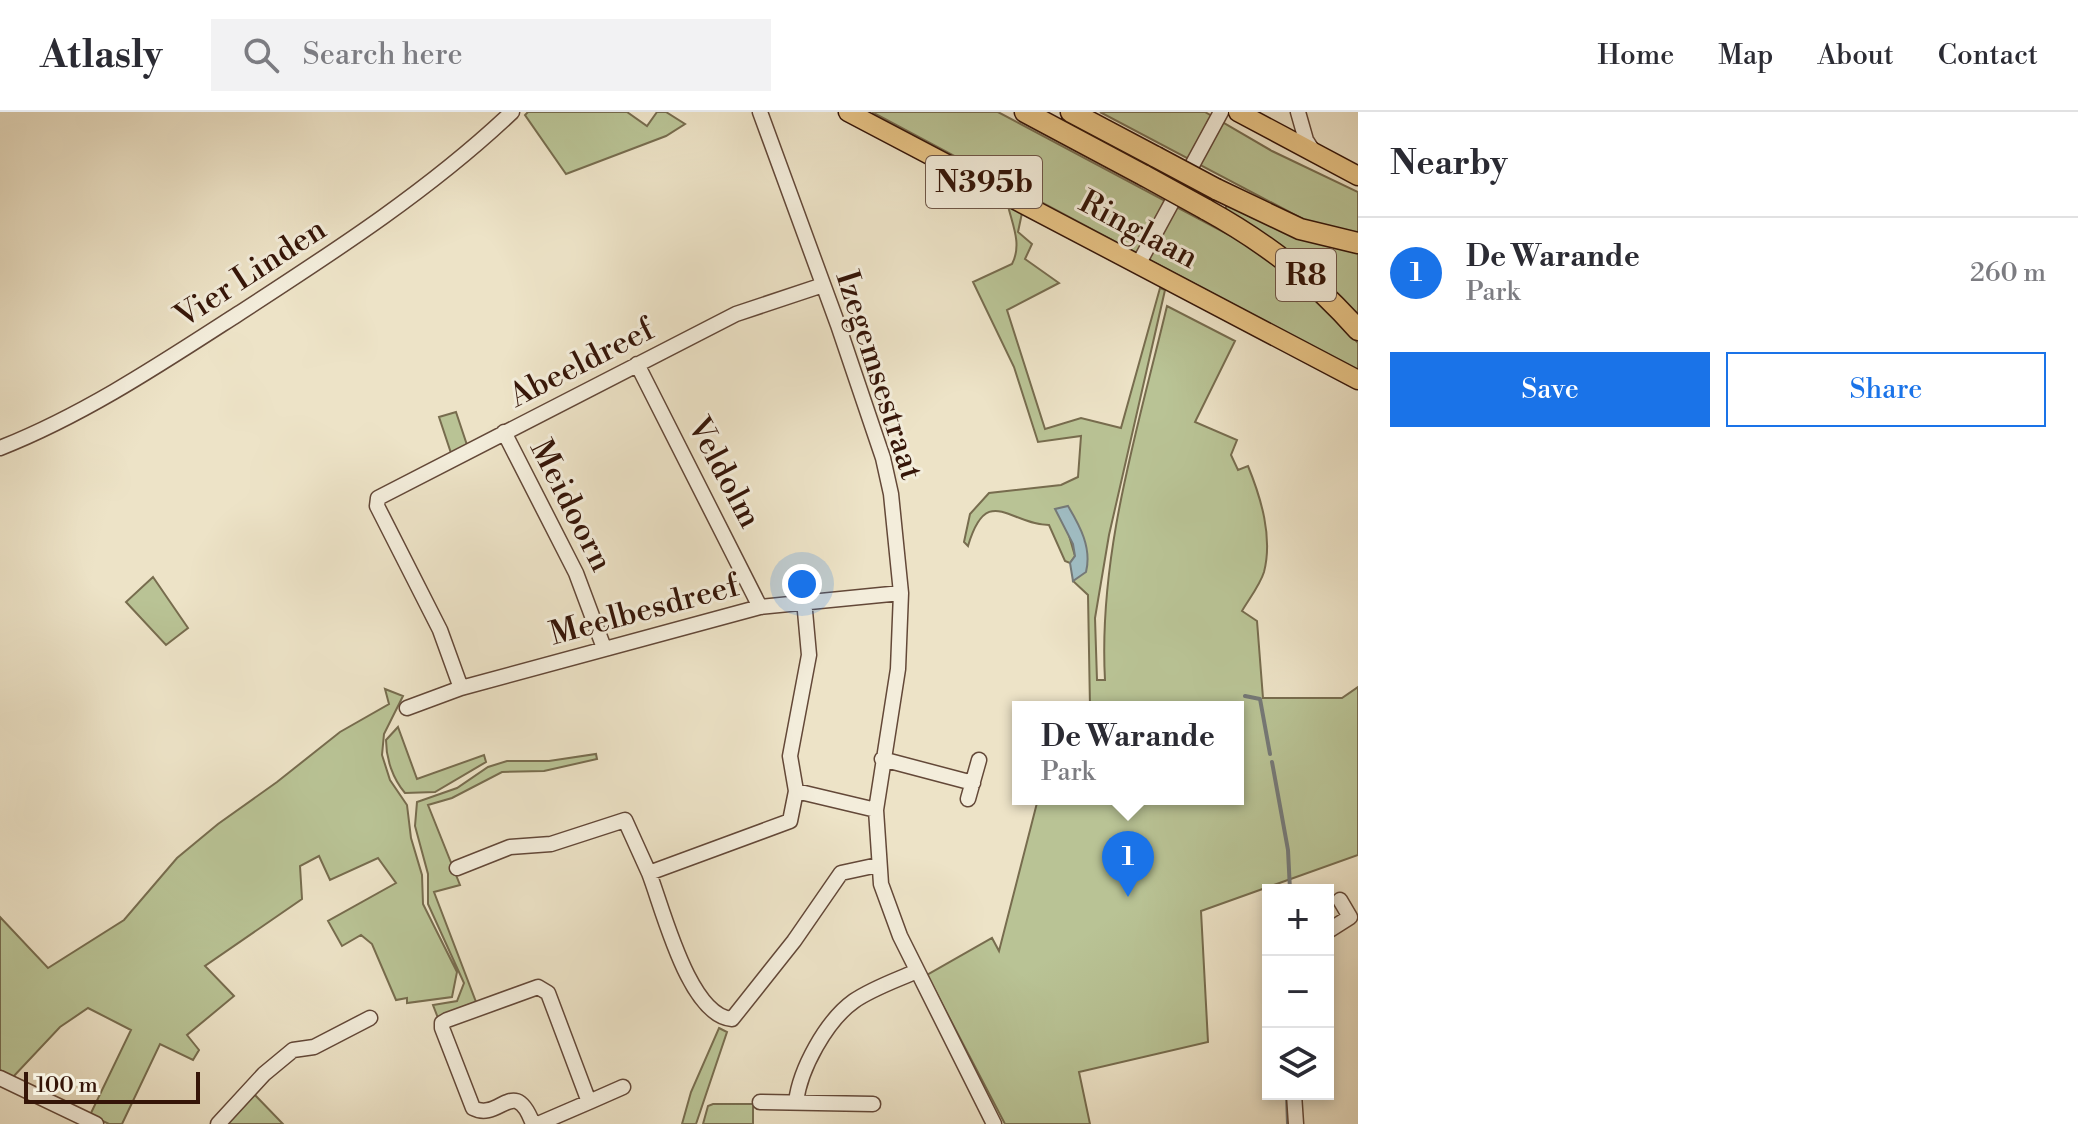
<!DOCTYPE html>
<html lang="en">
<head>
<meta charset="utf-8">
<style>
	:root { --surface:#fff; --page:#f2f2f3; --text:#2b2b33; --muted:#7c7c81; --line:#e1e1e2; --accent:#1a73e8 }
	body { margin:0; font-family:"Libre Bodoni",serif; background:var(--page); color:var(--text) }
	.controls { position:absolute; right:24px; bottom:24px; display:grid; overflow:hidden; border-radius:0px; box-shadow:0 4px 12px #0003 }
	.controls button { width:72px; height:72px; display:grid; place-items:center; padding:0; border:0; border-bottom:2px solid var(--line); background:var(--surface); color:var(--text); font:40px sans-serif }
	.scale { position:absolute; left:24px; bottom:20px; width:176px; box-sizing:border-box; padding-left:8px; border:4px solid #351508; border-top:0; font-size:22px; line-height:28px; white-space:nowrap; color:#351508; -webkit-text-stroke:6px #f3eddb; paint-order:stroke }
	.you { position:absolute; left:802px; top:472px; width:28px; height:28px; margin:-20px; border:6px solid #fff; border-radius:50%; background:#1a73e8; box-shadow:0 0 0 12px #1a73e833 }
	.badge { display:grid; place-items:center; width:52px; height:52px; border-radius:50%; background:var(--accent); color:#fff; font-size:26px; font-weight:700 }
	.pin { position:absolute; translate:-50% -66px; filter:drop-shadow(0 2px 4px #0008) }
	.pin::after { content:''; position:absolute; top:42px; width:28px; height:24px; background:inherit; clip-path:polygon(0 0,100% 0,50% 100%) }
	.popup { position:absolute; left:1012px; top:589px; width:232px; height:104px; box-sizing:border-box; display:grid; place-content:center; border-radius:0px; background:var(--surface); filter:drop-shadow(0 2px 6px #0005); font-size:26px; white-space:nowrap; color:var(--muted) }
	.popup b { font-size:30px; color:var(--text) }
	.popup::after { content:''; position:absolute; left:50%; top:100%; margin-left:-16px; border:16px solid transparent; border-top-color:var(--surface) }
	.list { margin:0; padding:0; list-style:none }
	h2 { display:flex; justify-content:space-between; align-items:center; height:104px; margin:0; padding:0 32px; font-size:34px }
	h2 small { font-size:26px; font-weight:400; color:var(--muted) }
	.list li { display:grid; grid-template-columns:52px 1fr auto; gap:24px; align-items:center; box-sizing:border-box; height:112px; padding:0 32px; border-top:2px solid var(--line) }
	.list b { display:block; font-size:30px; white-space:nowrap }
	.list p { margin:0; font-size:26px; white-space:nowrap; color:var(--muted) }
	.list em { font-size:26px; font-style:normal; color:var(--muted) }
	.actions { display:flex; gap:16px; padding:24px 32px }
	.actions a { flex:1; padding:18px 0; border:2px solid var(--accent); border-radius:0px; text-align:center; font-size:28px; color:var(--accent) }
	.actions .main { background:var(--accent); color:#fff }
	.icon { flex:none; width:44px; height:44px; fill:none; stroke:currentColor; stroke-width:2; stroke-linecap:round; stroke-linejoin:round }
	.map { position:relative; flex:none; width:1358px; height:1012px; overflow:hidden }
	header { display:flex; align-items:center; gap:48px; box-sizing:border-box; height:112px; padding:0 40px; background:var(--surface); border-bottom:2px solid var(--line) }
	header strong { font-size:38px }
	nav { display:flex; gap:44px; margin-inline-start:auto; font-size:28px }
	.search { width:560px; height:72px; background:var(--page); display:flex; align-items:center; gap:20px; box-sizing:border-box; padding:0 28px; border-radius:0px; color:var(--muted); font-size:30px }
	main { display:flex }
	aside { flex:1; background:var(--surface) }
	.map>svg:first-child { display:block }
	.green { fill:#b9c395; stroke:#776c4e; stroke-width:2 }
	.water { fill:#9fbbc1; stroke:#757977; stroke-width:2 }
	.lines { fill:none; stroke-linecap:round; stroke-linejoin:round }
	.stream { stroke:#757977; stroke-width:4 }
	.minor-casing { stroke:#634838; stroke-width:17 }
	.major-casing { stroke:#351508; stroke-width:21 }
	.highway-casing { stroke:#351508; stroke-width:23 }
	.minor { stroke:#f3eddb; stroke-width:14 }
	.major { stroke:#e6c284; stroke-width:18 }
	.highway { stroke:#e6c284; stroke-width:20 }
	.highway-bridge-casing { stroke:#351508; stroke-width:23; stroke-linecap:butt }
	.highway-bridge { stroke:#e6c284; stroke-width:20 }
	.labels { text-anchor:middle; stroke-width:6; stroke-linejoin:round; paint-order:stroke }
	.shield { fill:#f3eddb; stroke:#6e5647; stroke-width:2 }
	.shield-label { font-size:30px; font-weight:bold; fill:#351508 }
	.street-label { font-size:32px; fill:#351508; stroke:#f3eddb }
</style>
</head>
<body>
<header>
<strong>Atlasly</strong>
<div class="search"><svg class="icon" aria-label="search" viewBox="0 0 24 24"><circle cx="10" cy="10" r="6"/><path d="M15 15l6 6"/></svg>Search here</div>
<nav><a>Home</a><a>Map</a><a>About</a><a>Contact</a></nav>
</header>
<main>
<div class="map">
<svg width="1358" height="1012" viewBox="0 0 1358 1012">
	<rect width="100%" height="100%" fill="#ede3c7"/>
	<filter id="stains"><feTurbulence type="fractalNoise" baseFrequency=".0025" numOctaves="4"/><feColorMatrix values="0 0 0 0 .2 0 0 0 0 .09 0 0 0 0 .02 0 0 0 .5 -.17"/></filter>
	<radialGradient id="worn" r=".72"><stop offset=".6" stop-color="#630" stop-opacity="0"/><stop offset="1" stop-color="#630" stop-opacity=".3"/></radialGradient>
	<path class="green" d="M528,0H627L647,14L657,0H666L685,12L666,24L566,62L525,3Z
		M872,0H998L1265,142L1308,175L1358,231V259Z
		M1100,0H1205L1272,39L1358,80V121L1316,114Z
		M1227,92L1253,106L1358,139V205C1319,160 1276,128 1225,98Z
		M1008,94L1022,101L1018,120L1032,132L1025,147L1059,171L1007,198L1045,317L1081,306L1121,316L1160,176L1165,178L1109,423L1095,506L1097,568H1105C1098,442 1138,316 1167,194L1235,229L1195,310L1237,328L1231,343L1238,358L1248,354C1261,386 1273,425 1264,460C1260,473 1249,487 1242,499L1257,509L1263,586H1342L1358,575V743L1201,799L1208,930L1079,960L1090,1012H1005L927,863L992,826L999,839L1038,687H1238V595H1090L1088,483L1073,469L1087,453L1068,420L1075,444L1070,451L1065,449L1049,413C1010,413 987,370 968,434L964,430L970,402L989,381L1061,373L1078,365L1081,324L1038,330L1014,255L973,170L1012,152C1022,133 1013,114 1008,94Z
		M456,300L467,333L451,341L439,305Z
		M153,465L188,516L166,533L126,490Z
		M385,577L403,584L384,622L382,643L390,668L407,693L411,726L422,763L423,792L457,860L452,885L407,891V886L396,888L372,832L361,823L342,834L328,809L396,771L378,746L330,768L319,744L300,754L302,787L205,854L234,884L187,923L199,938L193,948L160,932L122,1012H109L90,1003L131,918L88,896L60,915L13,965L0,958V805L48,856L124,808L177,746L218,712L277,670L340,620L389,592Z
		M398,615L417,667L484,643L486,650L435,680L405,681C393,667 386,647 386,628Z
		M596,642L597,647L544,659L502,660L452,686L428,693L460,773L434,780L476,890L438,906L433,893L457,889L464,871L428,792V762L415,714L417,690L457,676L488,655L507,649H549Z
		M719,916L727,920L696,1012H682L691,980Z
		M253,981L283,1012H223Z
		M713,992H753V1012H703L708,994Z"/>
	<path class="water" d="M1068,394C1080,414 1092,436 1086,460L1073,469L1070,451L1075,444L1073,432L1055,397Z"/>
	<g class="lines">
		<path class="stream" d="M1245,584L1260,587L1270,642
			M1272,650L1288,738L1290,778
			M1287,982L1288,1012"/>
		<g class="minor-casing">
			<path id="minor" d="M760,0L838,213L883,346L891,382L901,481L898,557L876,698L881,772L900,824L994,1012
				M1298,0L1306,28L1315,42
				M1139,151L1221,0
				M637,252L760,495
				M504,320L576,461L604,536
				M0,336C84,303 162,251 238,202C332,141 430,78 512,0
				M461,576L440,518L377,394L378,386L736,202L823,173
				M407,596L461,576L760,495L901,481
				M882,647L973,671
				M796,679L876,698
				M968,687L979,648
				M457,756L510,735L551,732L625,708L649,761L790,709L796,679L790,644L809,543L804,488
				M649,761C663,797 689,904 732,907L794,829L841,761L878,753
				M1328,819L1350,805L1340,788
				M0,966L96,1012
				M1294,982L1296,1012
				M589,990L623,975
				M760,990L873,992
				M796,990C800,957 826,909 854,889C873,876 897,868 917,859
				M218,1012L264,962L293,938L314,935L370,906
				M533,1012C514,962 500,1010 473,996L442,916V911L447,908L538,875L548,881L589,990L538,1012"/>
		</g>
		<g class="major-casing">
			<path id="major" d="M848,0L1358,268
				M1238,0L1358,64"/>
		</g>
		<g class="highway-casing">
			<path id="highway" d="M1025,0L1145,64
				M1071,0L1156,45
				M1216,77L1300,117L1358,131
				M1205,97C1265,130 1313,167 1358,218"/>
		</g>
		<use href="#minor" class="minor"/>
		<use href="#major" class="major"/>
		<use href="#highway" class="highway"/>
		<g class="highway-bridge-casing">
			<path id="highway-bridge" d="M1156,45L1216,77
				M1145,64L1205,97"/>
		</g>
		<use href="#highway-bridge" class="highway-bridge"/>
	</g>
	<g class="labels">
		<g class="shield">
			<rect x="926" y="44" width="116" height="52" rx="6"/>
			<rect x="1276" y="137" width="60" height="52" rx="6"/>
		</g>
		<g class="shield-label">
			<text x="984" y="80">N395b</text>
			<text x="1306" y="173">R8</text>
		</g>
		<g class="street-label">
			<text transform="translate(1139 117) rotate(28)" y="11">Ringlaan</text>
			<text transform="translate(250 160) rotate(-33)" y="11">Vier Linden</text>
			<text transform="translate(581 250) rotate(-27)" y="11">Abeeldreef</text>
			<text transform="translate(880 263) rotate(72)" y="11">Izegemsestraat</text>
			<text transform="translate(725 360) rotate(62)" y="11">Veldolm</text>
			<text transform="translate(572 393) rotate(63)" y="11">Meidoorn</text>
			<text transform="translate(644 497) rotate(-15)" y="11">Meelbesdreef</text>
		</g>
	</g>
	<rect width="100%" height="100%" filter="url(#stains)"/>
	<rect width="100%" height="100%" fill="url(#worn)"/>
</svg>
<div class="controls">
<button>+</button>
<button>−</button>
<button><svg class="icon" aria-label="layers" viewBox="0 0 24 24"><path d="M12 4l9 5-9 5-9-5zM3 14l9 5 9-5"/></svg></button>
</div>
<div class="scale">100 m</div>
<div class="you"></div>
<div class="pin badge" style="left:1128px;top:785px">1</div>
<div class="popup"><b>De Warande</b>Park</div>
</div>
<aside>
<h2>Nearby<small></small></h2>
<ul class="list">
<li><span class="badge">1</span><div><b>De Warande</b><p>Park</p></div><em>260 m</em></li>
</ul>
<div class="actions"><a class="main">Save</a><a>Share</a></div>
</aside>
</main>
</body>
</html>
